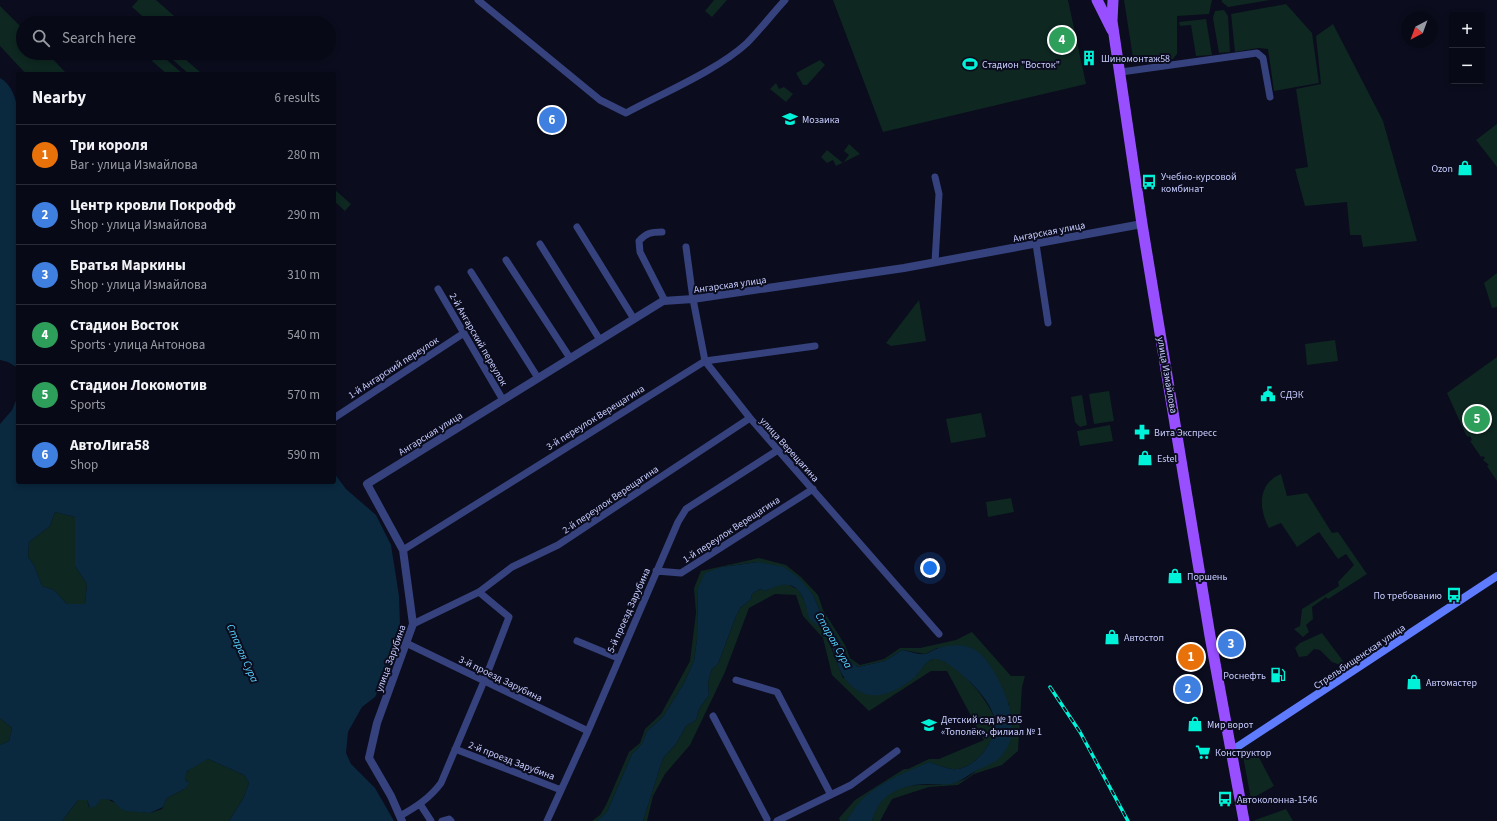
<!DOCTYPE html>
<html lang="en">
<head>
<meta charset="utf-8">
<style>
	:root { --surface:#080916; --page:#11121f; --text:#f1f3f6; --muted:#989aa1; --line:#292a35; --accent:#1a73e8 }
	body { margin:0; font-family:"Source Sans 3",sans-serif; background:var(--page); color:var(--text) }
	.controls { position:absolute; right:12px; top:12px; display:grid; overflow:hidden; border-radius:4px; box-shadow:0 2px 6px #0003 }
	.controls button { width:36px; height:36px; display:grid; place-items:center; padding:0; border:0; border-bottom:1px solid var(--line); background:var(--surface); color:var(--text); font:20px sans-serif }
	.compass { position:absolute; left:1401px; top:12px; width:36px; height:36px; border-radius:50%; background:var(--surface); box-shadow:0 2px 6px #0003; rotate:221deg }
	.you { position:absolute; left:930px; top:568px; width:14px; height:14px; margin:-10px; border:3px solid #fff; border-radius:50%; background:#1a73e8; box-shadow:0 0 0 6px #1a73e833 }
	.badge { display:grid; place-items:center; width:26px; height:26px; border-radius:50%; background:var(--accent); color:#fff; font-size:13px; font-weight:700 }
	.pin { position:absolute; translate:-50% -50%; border:2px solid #fff; box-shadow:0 1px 4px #0006 }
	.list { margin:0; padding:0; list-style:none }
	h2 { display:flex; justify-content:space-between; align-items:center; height:52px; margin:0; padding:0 16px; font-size:17px }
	h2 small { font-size:13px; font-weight:400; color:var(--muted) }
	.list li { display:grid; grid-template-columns:26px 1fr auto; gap:12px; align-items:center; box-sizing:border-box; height:60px; padding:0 16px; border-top:1px solid var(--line) }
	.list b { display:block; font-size:15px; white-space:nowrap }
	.list p { margin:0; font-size:13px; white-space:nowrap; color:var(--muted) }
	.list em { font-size:13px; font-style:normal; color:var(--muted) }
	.icon { flex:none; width:22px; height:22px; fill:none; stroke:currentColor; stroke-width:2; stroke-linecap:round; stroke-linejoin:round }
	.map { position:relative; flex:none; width:1497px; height:821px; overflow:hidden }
	.search { position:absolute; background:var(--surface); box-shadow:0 2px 6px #0003; left:16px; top:16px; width:320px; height:44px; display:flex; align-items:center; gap:10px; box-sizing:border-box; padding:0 14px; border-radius:22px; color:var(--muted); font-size:15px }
	.panel { position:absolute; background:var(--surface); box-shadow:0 2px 6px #0003; left:16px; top:72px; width:320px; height:412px; border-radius:4px }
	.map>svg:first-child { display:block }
	.green { fill:#0e2721 }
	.water { fill:#0a283e; fill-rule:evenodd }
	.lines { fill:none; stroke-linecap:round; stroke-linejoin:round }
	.minor { stroke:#36427d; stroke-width:7 }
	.tertiary { stroke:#36427d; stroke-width:8 }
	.secondary { stroke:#5f7cff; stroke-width:8 }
	.primary { stroke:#984fff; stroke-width:11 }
	.rail-casing { stroke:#00f3d8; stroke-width:3.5 }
	.rail { stroke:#0b0c1d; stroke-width:2; stroke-dasharray:6; stroke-linecap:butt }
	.labels { text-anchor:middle; stroke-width:4; stroke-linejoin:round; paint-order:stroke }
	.poi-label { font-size:10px; fill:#c8cdff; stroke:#0b0c1d; text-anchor:start }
	.street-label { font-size:10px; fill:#c8cdff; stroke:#0b0c1d }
	.water-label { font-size:11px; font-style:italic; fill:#56d4ff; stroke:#0b0c1d }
</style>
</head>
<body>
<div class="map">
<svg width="1497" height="821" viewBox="0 0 1497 821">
	<rect width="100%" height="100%" fill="#0b0c1d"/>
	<path class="green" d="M138,0H156L181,22L150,23L132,7Z
		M714,0H727L712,17L705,11Z
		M833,0H1068L1086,84L883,132Z
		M1124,0H1212L1209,14L1177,16V54L1173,59L1134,64Z
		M1222,0H1270L1228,7L1222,2Z
		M1286,4L1312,33L1319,83L1274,91L1268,49L1258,48L1235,52L1231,14Z
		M0,6L23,29V53H47L67,74H26L0,46Z
		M1224,10L1228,16L1230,52L1219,53L1213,18L1215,11Z
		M1206,19L1212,55L1196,56L1191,25L1180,26L1179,22Z
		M1333,24L1383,121L1417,241L1363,247L1361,235H1350L1347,202L1305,206L1295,169L1308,167L1296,89L1321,84L1316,36Z
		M159,53L183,74H167L152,61Z
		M165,53H178L200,72L198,74H189Z
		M820,60L825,65L807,85H803L796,73Z
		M776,83L779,89L784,87L793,94L786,102L770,89Z
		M1497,124V167L1476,140Z
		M849,144L860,154L836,166L833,160L827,163L821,157L827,150L843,163L849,155L844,151Z
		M334,189L351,204L345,211L334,201Z
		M1497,273V307L1492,308L1484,283Z
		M919,300L926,341L891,346L886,343Z
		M1335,340L1338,361L1307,365L1305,344Z
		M1497,357V481L1487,466L1489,465L1483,460L1485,458L1483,456L1481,457L1470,441L1472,440L1470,436L1468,437L1466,435L1447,393Z
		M1109,391L1114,421L1094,424L1089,394Z
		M1082,395L1087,425L1080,427L1075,422L1071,397Z
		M981,413L986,437L951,443L946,419Z
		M1110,425L1113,441L1080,446L1077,431Z
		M1281,474L1287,496L1307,493L1332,533L1338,532L1367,574L1328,599L1326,597L1312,607L1313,619L1306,625L1309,632L1303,637L1294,629L1300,626L1302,609L1339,586L1338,582L1354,565L1346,554L1338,559L1319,532L1297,547L1281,523L1269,528C1258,508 1258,483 1281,474Z
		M1011,498L1014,512L988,517L986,502Z
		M55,512L75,517V566L87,584L85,604H67L54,590L42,586L34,565L28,557L29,542L50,526Z
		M759,558L786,565L801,577L818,595L823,610L845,645L850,658L860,665L884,659L900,648H920L956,640L972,632L1011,676H1025L1022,687L1018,751L1002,765L974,774L958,785L929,787L892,799L880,821H872C887,760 948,803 976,770C981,765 983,757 986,751C994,735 1002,720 1009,704L937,648L925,654L902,650L885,661L858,667L848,660L842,646L820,611L813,595L758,562L722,567L698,588L697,639L694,661L684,683L663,717L647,731L642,744L632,754L607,812L597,821H592L600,815L606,805L629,752L640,743L645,729L661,714L690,661L696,613L694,588L701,571Z
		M787,584L799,590L805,602L809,617L824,630L843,678L916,676C920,670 926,661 933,659C952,655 992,703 995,721C997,740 977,766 958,769C949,770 937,765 929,762L881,785L867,795L846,821H840L839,818L855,800L904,769H908L929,759H939L984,740L947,671H931L869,711L832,675L823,638L803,616L796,595L775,594L749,608L725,672L690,745L665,774L653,796L647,821H643L663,758L676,744L686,726L696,720L699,709L709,695L708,682L712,669L718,664L736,616L740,608L751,599L752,594L760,589L765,591L777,585Z
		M1322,633L1346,665L1343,666L1332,662L1320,650L1314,649L1307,656L1299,657L1295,648L1300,643Z
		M0,718L12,728L9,741L0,745Z
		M1255,750L1274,786L1251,799L1243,756Z
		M208,759L244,775L249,783L243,799L229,821H62L78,800H87L89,807L101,799H107L132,811L150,813L162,809L167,798L186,788L188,782L185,780C184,769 198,761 208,759Z
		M1286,809L1293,821H1255V820Z"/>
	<path class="water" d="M0,78C14,85 20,108 16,123L18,125V368L8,362L0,360Z
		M18,396V482H334V473L346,489L376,515L391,545L399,596L400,623L388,671L375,697L362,707L348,732L346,753L351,764L375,788L394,821H229L243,799L249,783L244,775L208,759L187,771L185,780L189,783L186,788L167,798L163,807L150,813L126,811L121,809L112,800L101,799L96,806L90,808L87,800H78L62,821H0V745L9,741L12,728L0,718V424L12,410ZM55,512L75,517V566L87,584L85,604H67L54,590L42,586L34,565L28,557L29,542L50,526Z
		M758,562L784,567L799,578L813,595L820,611L842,646L848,660L858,667L885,661L902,650C908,651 919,655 925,654C929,653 933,650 936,649C946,645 959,644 969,647C983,651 994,670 1000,683C1010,704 1020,733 1003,754C998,762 986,766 977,770C968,775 962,781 951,784C945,785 939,784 933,784C905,783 879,792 872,821H846C851,815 854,808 859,803C876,783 905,773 929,762C937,765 949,770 958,769C977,766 996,741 995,722C993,700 961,671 943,661C938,659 933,658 929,661C923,665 920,672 915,677C897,692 873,704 853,687C835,673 836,650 825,631C821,626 813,624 809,618C807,614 807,608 805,603C798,580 783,582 765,591L760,589L752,594L751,599L740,608L736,616L718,664L712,669L708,682L709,695L699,709L696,720L686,726L676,744L663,758L643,821H597L607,812L632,754L642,744L647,731L663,717L684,683L694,661L697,639L698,588L705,573L722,567Z"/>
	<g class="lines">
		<path class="minor" d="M478,0L600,100L626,113C661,94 718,70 747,43C760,30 772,14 785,0
			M1121,72L1257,53L1263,58L1270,97
			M935,177L939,194L935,262
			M577,227L634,319
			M662,232C651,232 646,233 639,241L640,252L665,301
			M540,244L600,340
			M1036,244L1048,323
			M686,247L693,299L705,361L750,418L939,634
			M506,260L570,358
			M471,272L538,378
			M438,289L503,400
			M334,418L464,333
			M403,550L705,361L815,346
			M656,571L681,573L813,489
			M413,624L479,592L512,567L558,545L750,418
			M577,641L618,658
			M406,643L588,731
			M736,680L777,692L831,795
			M713,716L767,819
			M455,749L561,790
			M420,804L431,821
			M400,816C416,807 430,798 441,783L487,674L509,617L479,592
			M442,821L449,819L451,821
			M547,821L588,731L678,522L686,509L778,450
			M777,821L851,785L897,751"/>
		<path class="tertiary" d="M402,821L391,796L369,758L377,723L413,624L403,550L367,484L663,301L693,299L904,268L1142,224"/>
		<path class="secondary" d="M1231,751L1497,576"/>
		<path class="primary" d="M1097,0L1112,30
			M1113,0L1112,21L1142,224L1210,636L1244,821"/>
		<g class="rail-casing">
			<path id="rail" d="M1050,687L1080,732L1128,821"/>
		</g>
		<use href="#rail" class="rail"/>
	</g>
	<defs>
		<g id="building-bare" transform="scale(1.2)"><path d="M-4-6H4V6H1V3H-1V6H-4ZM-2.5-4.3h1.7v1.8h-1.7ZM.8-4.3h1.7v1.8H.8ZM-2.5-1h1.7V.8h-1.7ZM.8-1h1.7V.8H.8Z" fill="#00f3d8" stroke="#0b0c1d" stroke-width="2.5" paint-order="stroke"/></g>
		<g id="stadium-bare" transform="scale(1.2)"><path d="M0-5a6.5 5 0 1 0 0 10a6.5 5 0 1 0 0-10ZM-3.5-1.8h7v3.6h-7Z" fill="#00f3d8" stroke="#0b0c1d" stroke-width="2.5" paint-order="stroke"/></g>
		<g id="school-bare" transform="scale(1.2)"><path d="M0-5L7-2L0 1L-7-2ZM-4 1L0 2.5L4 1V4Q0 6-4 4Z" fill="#00f3d8" stroke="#0b0c1d" stroke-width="2.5" paint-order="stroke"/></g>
		<g id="shop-bare" transform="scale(1.2)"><path d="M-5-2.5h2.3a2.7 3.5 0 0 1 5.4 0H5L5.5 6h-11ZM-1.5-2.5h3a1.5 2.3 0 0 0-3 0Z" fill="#00f3d8" stroke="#0b0c1d" stroke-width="2.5" paint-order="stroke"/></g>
		<g id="bus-bare" transform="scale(1.2)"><path d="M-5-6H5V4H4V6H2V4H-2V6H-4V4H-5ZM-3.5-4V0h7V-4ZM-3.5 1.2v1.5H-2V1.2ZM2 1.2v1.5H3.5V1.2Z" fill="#00f3d8" stroke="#0b0c1d" stroke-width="2.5" paint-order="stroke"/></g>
		<g id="civic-bare" transform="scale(1.2)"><path d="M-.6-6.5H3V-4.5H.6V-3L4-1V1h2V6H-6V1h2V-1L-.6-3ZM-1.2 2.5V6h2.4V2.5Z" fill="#00f3d8" stroke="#0b0c1d" stroke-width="2.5" paint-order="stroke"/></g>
		<g id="pharmacy-bare" transform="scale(1.2)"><path d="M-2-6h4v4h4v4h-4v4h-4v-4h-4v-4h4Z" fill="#00f3d8" stroke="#0b0c1d" stroke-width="2.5" paint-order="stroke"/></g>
		<g id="fuel-bare" transform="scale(1.2)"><path d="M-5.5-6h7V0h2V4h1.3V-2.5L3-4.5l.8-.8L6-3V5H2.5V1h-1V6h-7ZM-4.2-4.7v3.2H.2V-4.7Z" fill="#00f3d8" stroke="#0b0c1d" stroke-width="2.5" paint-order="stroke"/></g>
		<g id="supermarket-bare" transform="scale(1.2)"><path d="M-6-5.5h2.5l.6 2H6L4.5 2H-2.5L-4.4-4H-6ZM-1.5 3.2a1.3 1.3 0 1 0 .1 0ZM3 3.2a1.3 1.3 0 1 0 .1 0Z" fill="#00f3d8" stroke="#0b0c1d" stroke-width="2.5" paint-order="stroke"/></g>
	</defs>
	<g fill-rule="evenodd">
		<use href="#building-bare" x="1089" y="58"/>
		<use href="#stadium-bare" x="970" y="64"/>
		<use href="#school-bare" x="790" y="119"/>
		<use href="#shop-bare" x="1465" y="168"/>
		<use href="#bus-bare" x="1149" y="182"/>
		<use href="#civic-bare" x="1268" y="394"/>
		<use href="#pharmacy-bare" x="1142" y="432"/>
		<use href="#shop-bare" x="1145" y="458"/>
		<use href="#shop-bare" x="1175" y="576"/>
		<use href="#bus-bare" x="1454" y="595"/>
		<use href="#shop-bare" x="1112" y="637"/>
		<use href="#fuel-bare" x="1278" y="675"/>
		<use href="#shop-bare" x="1414" y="682"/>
		<use href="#shop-bare" x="1195" y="724"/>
		<use href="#school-bare" x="929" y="725"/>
		<use href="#supermarket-bare" x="1203" y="752"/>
		<use href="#bus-bare" x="1225" y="799"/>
	</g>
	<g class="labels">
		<g class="poi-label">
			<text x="1101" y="62">Шиномонтаж58</text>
			<text x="982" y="68">Стадион "Восток"</text>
			<text x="802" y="123">Мозаика</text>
			<text x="1453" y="172" text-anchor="end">Ozon</text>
			<text x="1161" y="180">Учебно-курсовой<tspan x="1161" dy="12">комбинат</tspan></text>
			<text x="1280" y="398">СДЭК</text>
			<text x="1154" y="436">Вита Экспресс</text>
			<text x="1157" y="462">Estel</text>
			<text x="1187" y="580">Поршень</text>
			<text x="1442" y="599" text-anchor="end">По требованию</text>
			<text x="1124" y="641">Автостоп</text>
			<text x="1266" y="679" text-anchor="end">Роснефть</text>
			<text x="1426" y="686">Автомастер</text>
			<text x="941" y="723">Детский сад № 105<tspan x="941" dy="12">«Тополёк», филиал № 1</tspan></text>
			<text x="1207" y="728">Мир ворот</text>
			<text x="1215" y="756">Конструктор</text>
			<text x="1237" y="803">Автоколонна-1546</text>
		</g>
		<g class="street-label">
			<text transform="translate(1049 231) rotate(-11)" y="4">Ангарская улица</text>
			<text transform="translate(730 284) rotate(-8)" y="4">Ангарская улица</text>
			<text transform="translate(479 339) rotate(60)" y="4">2-й Ангарский переулок</text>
			<text transform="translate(393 367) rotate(-33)" y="4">1-й Ангарский переулок</text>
			<text transform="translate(1168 375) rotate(80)" y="4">улица Измайлова</text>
			<text transform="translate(595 417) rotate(-32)" y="4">3-й переулок Верещагина</text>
			<text transform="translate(430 433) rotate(-32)" y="4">Ангарская улица</text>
			<text transform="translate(790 449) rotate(48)" y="4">улица Верещагина</text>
			<text transform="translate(610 499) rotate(-34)" y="4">2-й переулок Верещагина</text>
			<text transform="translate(731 529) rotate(-33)" y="4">1-й переулок Верещагина</text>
			<text transform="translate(628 610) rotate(-66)" y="4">5-й проезд Зарубина</text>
			<text transform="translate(1359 656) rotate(-34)" y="4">Стрельбищенская улица</text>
			<text transform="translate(390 658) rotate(-70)" y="4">улица Зарубина</text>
			<text transform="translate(501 678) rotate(26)" y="4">3-й проезд Зарубина</text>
			<text transform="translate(512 760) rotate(21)" y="4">2-й проезд Зарубина</text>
		</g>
		<g class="water-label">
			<text transform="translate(834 640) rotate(60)" y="4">Старая Сура</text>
			<text transform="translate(243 653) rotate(66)" y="4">Старая Сура</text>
		</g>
	</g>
</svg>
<div class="controls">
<button>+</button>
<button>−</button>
</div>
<svg class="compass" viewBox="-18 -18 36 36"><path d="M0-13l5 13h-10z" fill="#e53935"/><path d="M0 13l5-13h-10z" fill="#989aa1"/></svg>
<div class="you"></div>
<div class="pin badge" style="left:1191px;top:657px;background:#e8710a">1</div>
<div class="pin badge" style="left:1188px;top:689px;background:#3f7fe0">2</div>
<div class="pin badge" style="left:1231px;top:644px;background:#3f7fe0">3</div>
<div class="pin badge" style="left:1062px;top:40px;background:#2e9e5b">4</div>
<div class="pin badge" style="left:1477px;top:419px;background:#2e9e5b">5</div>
<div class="pin badge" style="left:552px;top:120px;background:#3f7fe0">6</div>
<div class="search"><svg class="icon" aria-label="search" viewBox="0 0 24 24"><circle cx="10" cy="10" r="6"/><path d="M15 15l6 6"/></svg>Search here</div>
<section class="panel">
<h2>Nearby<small>6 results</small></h2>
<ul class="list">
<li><span class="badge" style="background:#e8710a">1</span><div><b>Три короля</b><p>Bar · улица Измайлова</p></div><em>280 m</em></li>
<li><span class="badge" style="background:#3f7fe0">2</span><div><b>Центр кровли Покрофф</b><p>Shop · улица Измайлова</p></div><em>290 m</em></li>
<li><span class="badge" style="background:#3f7fe0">3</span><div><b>Братья Маркины</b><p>Shop · улица Измайлова</p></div><em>310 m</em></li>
<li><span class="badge" style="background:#2e9e5b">4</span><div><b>Стадион Восток</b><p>Sports · улица Антонова</p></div><em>540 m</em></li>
<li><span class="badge" style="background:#2e9e5b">5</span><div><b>Стадион Локомотив</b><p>Sports</p></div><em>570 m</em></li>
<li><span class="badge" style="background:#3f7fe0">6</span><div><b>АвтоЛига58</b><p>Shop</p></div><em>590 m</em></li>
</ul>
</section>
</div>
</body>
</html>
